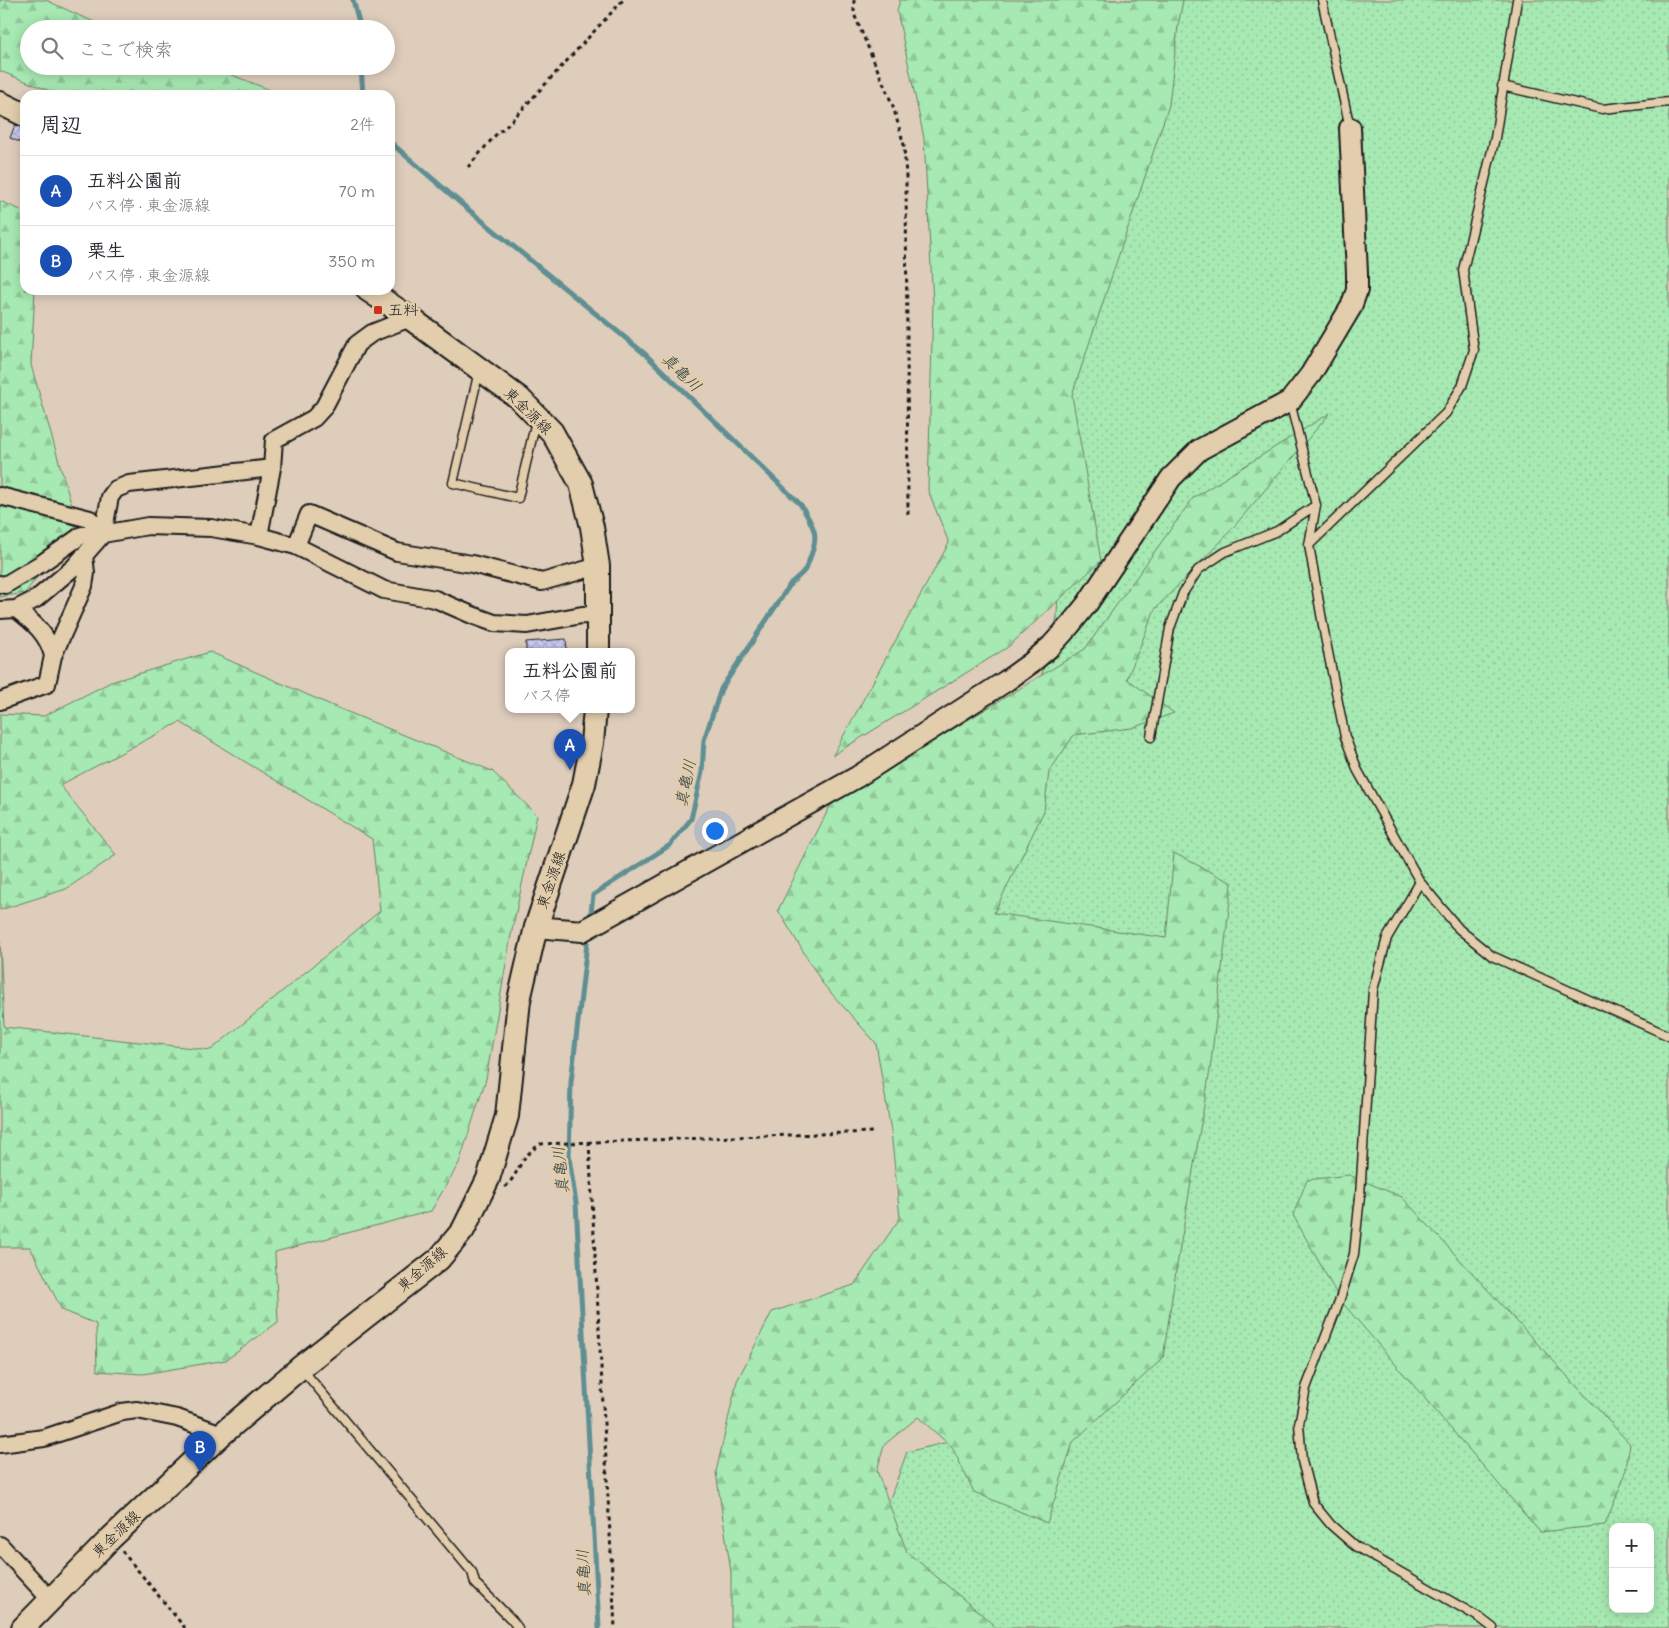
<!DOCTYPE html>
<html lang="ja">
<head>
<meta charset="utf-8">
<style>
	:root { --surface:#fff; --page:#f2f2f3; --text:#2b2b33; --muted:#7c7c81; --line:#e1e1e2; --accent:#db2777 }
	body { margin:0; font-family:Delius,"Klee One",sans-serif; background:var(--page); color:var(--text) }
	.controls { position:absolute; right:15px; bottom:15px; display:grid; overflow:hidden; border-radius:10px; box-shadow:0 2px 12px #0003 }
	.controls button { width:45px; height:45px; display:grid; place-items:center; padding:0; border:0; border-bottom:1px solid var(--line); background:var(--surface); color:var(--text); font:25px sans-serif }
	.you { position:absolute; left:714px; top:830px; width:18px; height:18px; margin:-12px; border:4px solid #fff; border-radius:50%; background:#1a73e8; box-shadow:0 0 0 8px #1a73e833 }
	.badge { display:grid; place-items:center; width:32px; height:32px; border-radius:50%; background:var(--accent); color:#fff; font-size:16px; font-weight:700 }
	.pin { position:absolute; translate:-50% -41px; filter:drop-shadow(0 1px 2px #0008) }
	.pin::after { content:''; position:absolute; top:26px; width:18px; height:15px; background:inherit; clip-path:polygon(0 0,100% 0,50% 100%) }
	.popup { position:absolute; left:505px; top:648px; width:130px; height:65px; box-sizing:border-box; display:grid; place-content:center; border-radius:10px; background:var(--surface); filter:drop-shadow(0 1px 4px #0005); font-size:16px; white-space:nowrap; color:var(--muted) }
	.popup b { font-size:19px; color:var(--text) }
	.popup::after { content:''; position:absolute; left:50%; top:100%; margin-left:-10px; border:10px solid transparent; border-top-color:var(--surface) }
	.list { margin:0; padding:0; list-style:none }
	h2 { display:flex; justify-content:space-between; align-items:center; height:65px; margin:0; padding:0 20px; font-size:21px }
	h2 small { font-size:16px; font-weight:400; color:var(--muted) }
	.list li { display:grid; grid-template-columns:32px 1fr auto; gap:15px; align-items:center; box-sizing:border-box; height:70px; padding:0 20px; border-top:1px solid var(--line) }
	.list b { display:block; font-size:19px; white-space:nowrap }
	.list p { margin:0; font-size:16px; white-space:nowrap; color:var(--muted) }
	.list em { font-size:16px; font-style:normal; color:var(--muted) }
	.icon { flex:none; width:28px; height:28px; fill:none; stroke:currentColor; stroke-width:2; stroke-linecap:round; stroke-linejoin:round }
	.map { position:relative; flex:none; width:1669px; height:1628px; overflow:hidden }
	.search { position:absolute; background:var(--surface); box-shadow:0 2px 12px #0003; left:20px; top:20px; width:375px; height:55px; display:flex; align-items:center; gap:12px; box-sizing:border-box; padding:0 18px; border-radius:28px; color:var(--muted); font-size:19px }
	.panel { position:absolute; background:var(--surface); box-shadow:0 2px 12px #0003; left:20px; top:90px; width:375px; height:205px; border-radius:15px }
	.map>svg:first-child { display:block }
	.grass { fill:url(#grass-dots); stroke:#628267; fill-rule:evenodd }
	.forest { fill:url(#forest-firs); stroke:#628267 }
	.lines { fill:none; stroke-linecap:round; stroke-linejoin:round }
	.stream { stroke:#5e8f92; stroke-width:5 }
	.building { fill:url(#building-cross-hatch); stroke:#1c1c1c }
	.service-casing { stroke:#1c1c1c; stroke-width:11 }
	.minor-casing { stroke:#1c1c1c; stroke-width:20 }
	.tertiary-casing { stroke:#1c1c1c; stroke-width:24 }
	.secondary-casing { stroke:#1c1c1c; stroke-width:26 }
	.path { stroke:#1c1c1c; stroke-width:3; stroke-dasharray:4 4; stroke-linecap:butt }
	.service { stroke:#e2cdac; stroke-width:8 }
	.minor { stroke:#e2cdac; stroke-width:16 }
	.tertiary { stroke:#e2cdac; stroke-width:20 }
	.secondary { stroke:#e2cdac; stroke-width:22 }
	.poi-dot { fill:#c8321e; stroke:#e2cdac; stroke-width:2 }
	.labels { text-anchor:middle; stroke-width:5; stroke-linejoin:round; paint-order:stroke }
	.poi-label { font-size:15px; fill:#1c1c1c; stroke:#e2cdac; text-anchor:start }
	.street-label { font-size:15px; fill:#1c1c1c; stroke:#e2cdac }
	.water-label { font-size:16px; font-style:italic; fill:#324243; stroke:#e2cdac }
</style>
</head>
<body>
<div class="map">
<svg width="1669" height="1628" viewBox="0 0 1669 1628">
	<defs>
		<pattern id="grass-dots" width="8" height="8" patternUnits="userSpaceOnUse" patternTransform="scale(1.25)"><rect width="8" height="8" fill="#a7e9b2"/><path d="M2 2h.1M6 6h.1" fill="none" stroke="#8fc798" stroke-width="1.8" stroke-linecap="round"/></pattern>
		<pattern id="forest-firs" width="22" height="20" patternUnits="userSpaceOnUse" patternTransform="scale(1.25)"><rect width="22" height="20" fill="#a7e9b2"/><path d="M5 1l3.5 6h-7zM16 11l3.5 6h-7z" fill="#8fc798"/></pattern>
		<pattern id="building-cross-hatch" width="8" height="8" patternUnits="userSpaceOnUse" patternTransform="scale(1.25)"><rect width="8" height="8" fill="#cdcff8"/><path d="M0 0l8 8M0 8l8-8" fill="none" stroke="#afb1d4"/></pattern>
	</defs>
	<rect width="100%" height="100%" fill="#decdbb"/>
	<filter id="ink" filterUnits="userSpaceOnUse"><feTurbulence type="fractalNoise" baseFrequency=".02" numOctaves="2"/><feDisplacementMap in="SourceGraphic" scale="10" xChannelSelector="R" yChannelSelector="G"/><feConvolveMatrix kernelMatrix="1 2 1 2 8 2 1 2 1" color-interpolation-filters="sRGB"/></filter>
	<g filter="url(#ink)">
		<path class="grass" d="M1084,0H1669V1628H856L864,1570L907,1452L1046,1418L973,939L1057,617L1068,297ZM1613,1527H1650V1609H1613Z"/>
		<path class="forest" d="M0,0H46L80,16L112,29H29V66H209L283,95H60L0,71Z
			M900,0H1183L1178,26L1169,105L1072,395L1101,561L1008,647L833,755L949,543L928,490L933,303L924,138L897,11Z
			M0,201L25,212V290H35L31,365L77,524L25,593L0,597Z
			M1330,413L1226,536L1155,609L1127,679L1174,713L1132,728L1074,735L1049,772L1044,811L994,913L1166,938L1174,853L1232,883L1210,1070L1176,1271L1163,1358L1073,1442L1047,1523L974,1492L952,1447L918,1417L884,1445L877,1471L907,1552L993,1624L994,1628H731V1572L716,1472L737,1381L772,1312L854,1285L900,1218L891,1131L876,1043L823,984L778,910L830,806L870,771L948,732L1085,649L1193,498Z
			M210,652L333,706L492,771L537,815L511,935L486,1079L459,1163L431,1211L275,1252L278,1322L226,1360L143,1374L97,1371L96,1324L62,1310L30,1247H0V942L4,1027L211,1050L380,911L372,839L180,722L60,785L116,855L66,889L0,910V714L44,716L111,682Z
			M1349,1175L1402,1197L1630,1444L1625,1475L1605,1525L1540,1532L1340,1300L1293,1215L1307,1180Z"/>
		<g class="lines">
			<path class="stream" d="M353,0L359,22L358,29
				M361,66L363,95
				M390,142L464,206L645,354L801,505C812,525 820,532 811,555C806,571 804,572 791,583L721,689L704,740L702,772L691,819L670,845L593,895L590,921
				M588,935L571,1082L569,1158L576,1203L599,1628"/>
		</g>
		<path class="building" d="M15,125L25,128V144L10,138Z
			M566,639L567,651H526V642Z"/>
		<g class="lines">
			<g class="service-casing">
				<path id="service" d="M1322,0L1350,128
					M1502,86L1602,109L1669,102
					M479,371L453,483L518,498L536,421
					M1290,402L1316,505L1309,545L1325,637L1345,737L1358,771L1420,882L1459,929L1492,956L1669,1036
					M1309,545L1446,413L1462,386L1474,350L1463,270L1495,138L1517,0
					M1151,737L1170,628L1183,593L1198,570L1225,552L1277,531L1316,505
					M1420,882L1387,938L1373,990L1360,1196L1354,1254L1340,1299L1306,1388L1299,1424L1302,1461L1313,1503L1331,1525L1355,1546L1480,1618L1493,1628
					M302,1369L472,1572L475,1583L512,1620L518,1628"/>
			</g>
			<g class="minor-casing">
				<path id="minor" d="M0,496L90,519L103,534L82,535L42,563L5,585L0,584
					M103,534L110,497L116,489L129,484L272,468
					M259,536L272,468L274,440L314,418L324,407L357,344L372,333L410,318
					M296,546L309,514L397,552L472,564L542,582L598,566
					M16,609C33,622 48,634 53,656
					M0,610L16,609L36,599L74,567L103,534L148,526L211,528L259,536L296,546L384,590L435,599L472,615L494,623L527,625L582,615L599,616
					M0,701L47,684L53,656L84,586L86,573L84,555
					M0,1444L44,1438L122,1412L137,1410L177,1418L222,1434
					M0,1545L50,1599"/>
			</g>
			<g class="tertiary-casing">
				<path id="tertiary" d="M536,927L582,931L857,777L1006,681L1031,663L1051,646L1070,625L1087,604L1171,478L1199,450L1290,401L1311,374L1351,307L1357,290V273L1350,128"/>
			</g>
			<g class="secondary-casing">
				<path id="secondary" d="M0,103L25,115
					M368,290L410,318L519,398L552,432L581,484L592,527L598,566V651
					M23,1628L111,1538L222,1434L301,1367L439,1259L463,1230L488,1179L507,1116L519,1000L536,927L584,784L592,743L595,709"/>
			</g>
			<path class="path" d="M854,0V14L893,106L904,145L906,177L908,515
				M468,167L499,131L503,130L623,0
				M589,1142L615,1628
				M505,1187C514,1179 517,1170 523,1160C528,1153 534,1149 540,1144L874,1132
				M122,1551L185,1628"/>
			<use href="#service" class="service"/>
			<use href="#minor" class="minor"/>
			<use href="#tertiary" class="tertiary"/>
			<use href="#secondary" class="secondary"/>
		</g>
	</g>
	<rect class="poi-dot" x="373" y="305" width="10" height="10" rx="2.5"/>
	<g class="labels">
		<g class="poi-label">
			<text x="388" y="315">五料</text>
		</g>
		<g class="street-label">
			<text transform="translate(528 411) rotate(44)" y="5">東金源線</text>
			<text transform="translate(551 880) rotate(-71)" y="5">東金源線</text>
			<text transform="translate(422 1269) rotate(-41)" y="5">東金源線</text>
			<text transform="translate(116 1534) rotate(-44)" y="5">東金源線</text>
		</g>
		<g class="water-label">
			<text transform="translate(682 372) rotate(44)" y="6">真亀川</text>
			<text transform="translate(685 783) rotate(-79)" y="6">真亀川</text>
			<text transform="translate(560 1170) rotate(-96)" y="6">真亀川</text>
			<text transform="translate(583 1573) rotate(-93)" y="6">真亀川</text>
		</g>
	</g>
</svg>
<div class="controls">
<button>+</button>
<button>−</button>
</div>
<div class="you"></div>
<div class="pin badge" style="left:570px;top:770px;background:#1a4fb4">A</div>
<div class="popup"><b>五料公園前</b>バス停</div>
<div class="pin badge" style="left:200px;top:1472px;background:#1a4fb4">B</div>
<div class="search"><svg class="icon" aria-label="search" viewBox="0 0 24 24"><circle cx="10" cy="10" r="6"/><path d="M15 15l6 6"/></svg>ここで検索</div>
<section class="panel">
<h2>周辺<small>2件</small></h2>
<ul class="list">
<li><span class="badge" style="background:#1a4fb4">A</span><div><b>五料公園前</b><p>バス停 · 東金源線</p></div><em>70 m</em></li>
<li><span class="badge" style="background:#1a4fb4">B</span><div><b>栗生</b><p>バス停 · 東金源線</p></div><em>350 m</em></li>
</ul>
</section>
</div>
</body>
</html>
